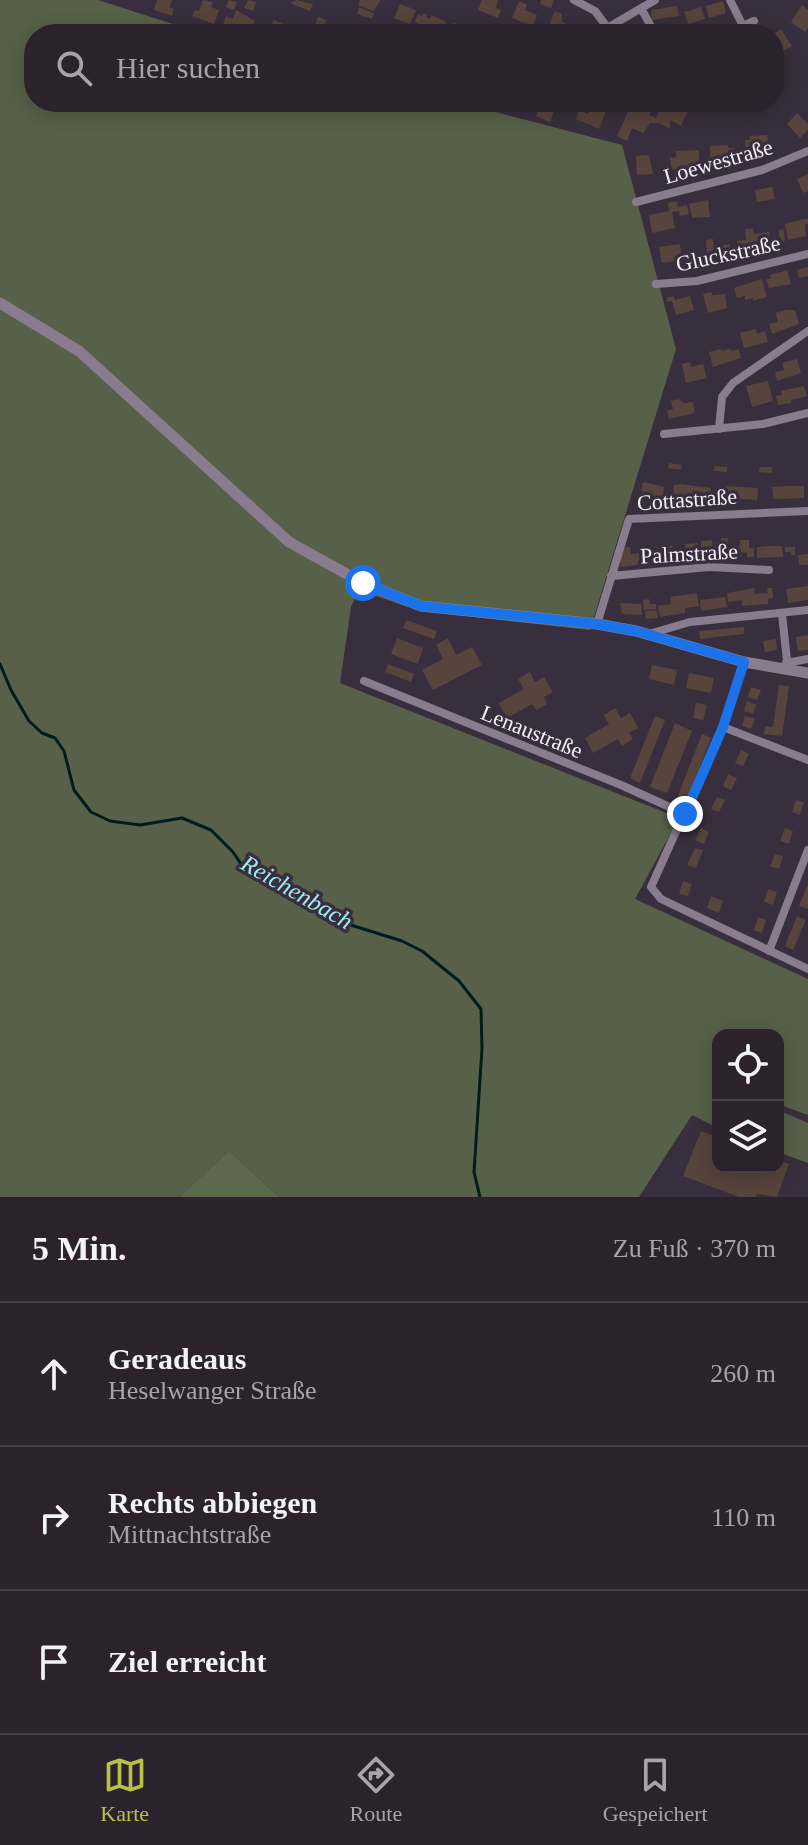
<!DOCTYPE html>
<html lang="de">
<head>
<meta charset="utf-8">
<style>
	:root { --surface:#2b222e; --page:#332a36; --text:#f1f3f6; --muted:#a6a4aa; --line:#473f4a; --accent:#bbc045 }
	body { margin:0; font-family:Georgia,serif; background:var(--page); color:var(--text) }
	.controls { position:absolute; right:24px; bottom:24px; display:grid; overflow:hidden; border-radius:16px; box-shadow:0 4px 20px #0003 }
	.controls button { width:72px; height:72px; display:grid; place-items:center; padding:0; border:0; border-bottom:2px solid var(--line); background:var(--surface); color:var(--text); font:40px sans-serif }
	.stop { position:absolute; width:24px; height:24px; margin:-18px; border:6px solid #1a73e8; border-radius:50%; background:#fff }
	.stop.end { background:#1a73e8; border-color:#fff; box-shadow:0 2px 8px #0008 }
	.list { margin:0; padding:0; list-style:none }
	h2 { display:flex; justify-content:space-between; align-items:center; height:104px; margin:0; padding:0 32px; font-size:34px }
	h2 small { font-size:26px; font-weight:400; color:var(--muted) }
	.list li { display:grid; grid-template-columns:52px 1fr auto; gap:24px; align-items:center; box-sizing:border-box; height:144px; padding:0 32px; border-top:2px solid var(--line) }
	.list b { display:block; font-size:30px; white-space:nowrap }
	.list p { margin:0; font-size:26px; white-space:nowrap; color:var(--muted) }
	.list em { font-size:26px; font-style:normal; color:var(--muted) }
	.icon { flex:none; width:44px; height:44px; fill:none; stroke:currentColor; stroke-width:2; stroke-linecap:round; stroke-linejoin:round }
	.map { position:relative; flex:none; width:808px; height:1197px; overflow:hidden }
	.search { position:absolute; background:var(--surface); box-shadow:0 4px 20px #0003; left:24px; right:24px; top:24px; height:88px; display:flex; align-items:center; gap:20px; box-sizing:border-box; padding:0 28px; border-radius:32px; color:var(--muted); font-size:30px }
	.sheet { height:536px; background:var(--surface) }
	nav { display:flex; justify-content:space-around; align-items:center; box-sizing:border-box; height:112px; border-top:2px solid var(--line); background:var(--surface); font-size:22px; color:var(--muted) }
	nav a { display:grid; justify-items:center; gap:4px }
	nav .on { color:var(--accent) }
	.map>svg:first-child { display:block }
	.green { fill:#576149 }
	.forest { fill:#5d694c }
	.lines { fill:none; stroke-linecap:round; stroke-linejoin:round }
	.stream { stroke:#001c1d; stroke-width:3 }
	.building { fill:#57443c }
	.minor { stroke:#897c8e; stroke-width:8 }
	.tertiary { stroke:#897c8e; stroke-width:11 }
	.route { stroke:#1a73e8; stroke-width:10 }
	.labels { text-anchor:middle; stroke-width:7; stroke-linejoin:round; paint-order:stroke }
	.street-label { font-size:22px; fill:#f6eff9; stroke:#392e3d }
	.water-label { font-size:24px; font-style:italic; fill:#9eecef; stroke:#392e3d }
</style>
</head>
<body>
<div class="map">
<svg width="808" height="1197" viewBox="0 0 808 1197">
	<rect width="100%" height="100%" fill="#392e3d"/>
	<path class="green" d="M0,0H98L204,34H34V102H457L622,145L676,349L590,630L419,611L359,590L351,607L340,683L679,818L635,899L808,979V1115L778,1104V1035H718V1128L692,1115L639,1197H279L229,1151L179,1197H0Z
		M778,1110L808,1123V1163L778,1152Z"/>
	<path class="forest" d="M229,1151L279,1197H179Z"/>
	<g class="lines">
		<path class="stream" d="M0,664L11,690L29,721L42,733L55,738L64,751L74,790L91,812L110,821L140,825L182,818L211,830L233,852L241,864L272,883L320,901L338,921L402,941L422,951L459,981L481,1009L482,1048L474,1172L480,1197"/>
	</g>
	<path class="building" d="M157,0H172L169,7L174,9L172,16L154,10Z
		M203,0L213,2L211,7L219,10L214,24L192,16L195,10L199,11Z
		M229,0L237,2L234,10L226,7Z
		M248,0L256,2L253,11L244,8Z
		M296,0L313,4L310,11L290,3Z
		M360,0H381L373,11L358,5Z
		M482,0H498L496,8L501,10L498,18L478,10Z
		M541,0H554L551,8L540,4Z
		M519,1L527,5L525,10L537,15L533,26L512,18Z
		M723,1L726,13L709,18L706,6Z
		M400,4L416,10L410,24L394,18Z
		M802,5L808,10V28L805,32L791,22Z
		M677,6L679,16L652,20L651,10Z
		M359,7L374,13L372,19L357,14Z
		M701,7L705,19L688,24L684,12Z
		M236,10L255,21L250,34L223,25L226,16L233,19Z
		M555,11L562,14V22L569,25L566,34L551,31L550,34H540L543,28L547,30Z
		M423,13L427,15L426,17L430,19L432,15L446,22L441,34L431,32L432,29L415,22L418,14L422,16Z
		M318,17L326,20L323,28L315,25Z
		M274,20L293,28L291,34L266,33Z
		M456,23L470,31L469,34H447L451,24Z
		M729,25L730,34H722L721,27Z
		M682,28L683,34H659V30Z
		M781,29L792,46L775,56L774,34Z
		M490,102H517L515,108Z
		M542,102H557L550,122L536,116Z
		M629,102L640,104L651,111L649,115L656,118L664,102L679,106L680,103L690,107L681,126L670,120V129L659,123H650L643,133L632,128L627,141L617,136L630,107L627,106Z
		M713,102H732L733,105L716,110Z
		M592,105L606,111L599,129L576,119L579,110L588,114Z
		M797,113L808,124V130L800,138L787,124Z
		M767,135L769,149L745,153V140H750V136Z
		M728,145V148H734L735,157H729V160L710,161V146Z
		M699,150V168L671,169L670,158L676,157V151Z
		M649,155L653,174L637,175L636,156Z
		M808,174V191L803,193L797,179Z
		M772,187L775,199L757,202L755,190Z
		M708,200L710,217L692,218L689,204Z
		M677,201L678,207L687,205L689,214L680,216L679,211L672,212L675,228L652,233L649,215L669,211L668,203Z
		M804,219H808V224H805L806,236L788,240L785,224Z
		M753,228L754,234L769,232L771,248L738,251L737,241L746,240L745,229Z
		M784,229L785,241L780,242L779,230Z
		M713,239L714,247L730,244L732,258L700,264L701,269H688L686,261L700,259L699,254L707,252L706,240Z
		M680,244L682,260L662,263L659,247Z
		M808,267V276L799,278L797,270Z
		M787,270L791,284L769,288L766,280L771,278L770,275Z
		M762,279L767,297L753,301V298L745,300V296L737,298L734,288Z
		M711,292L712,295L725,294L727,308L708,313L703,294Z
		M674,296L675,300L690,296L694,310L676,315L672,301L667,302L666,298Z
		M786,310H795L799,324L772,334L769,324L778,322L776,313Z
		M756,329L757,334L765,331L768,342L744,348L740,333Z
		M721,349V351L730,349L731,351L739,349L741,358L713,367L709,352Z
		M797,359L801,373L777,381L775,372L784,370L782,363Z
		M690,362L691,367L703,364L707,378L686,383L682,364Z
		M768,381L773,401L752,407L746,386Z
		M804,386L807,396L791,400V403L778,405L776,396L782,395L781,391Z
		M678,399L684,403L693,402L695,413L669,419L667,411L673,409L671,401Z
		M669,463L682,465L681,470L668,468Z
		M714,466L727,467V472L714,471Z
		M760,467H772V473L759,472Z
		M643,482L664,487L662,499L646,495L647,492L641,491Z
		M680,484L711,488L710,501L673,496L674,485Z
		M726,486L758,488L757,500L725,498Z
		M788,486H804V498L773,499L772,487Z
		M713,493L723,494L722,502L713,501Z
		M721,538H728V547L740,546V540H749V548H754V557H747V552L741,553V557L715,558V543H721Z
		M712,540L713,553L701,554V541Z
		M698,543L699,559L674,561L673,555L657,557L658,562L621,567L620,556L622,548L630,547L631,554L657,551L656,548L672,546L673,550L686,549L685,544Z
		M770,546H782L783,557L757,558V547Z
		M785,547H795V555H791V552H785Z
		M808,554V565H799L798,555Z
		M808,586V600L788,603L786,589Z
		M754,588L755,594L768,593L767,588H772L773,598L768,599V604L742,606V600L728,602L727,593Z
		M697,593L699,606L685,608V613L660,617L658,606L671,604L670,597Z
		M725,597L727,607L701,611L700,600Z
		M649,599L650,604H656V609L644,610L643,600Z
		M620,603L641,604L642,615L622,614Z
		M657,610L658,618L646,619L645,611Z
		M406,620L437,631L434,639L403,628Z
		M744,627V634L700,639L699,631Z
		M808,635V650L798,651L796,637Z
		M397,638L423,648L418,664L391,654Z
		M448,638L456,655L472,647L482,665L433,690L422,670L443,659L436,645Z
		M776,639L777,650L765,652L763,641Z
		M388,664L414,674L411,682L385,672Z
		M652,665L677,670L674,685L649,679Z
		M530,672L535,682L544,677L553,692L544,697L547,704L536,710L532,704L507,718L499,703L524,689L518,679Z
		M689,673L714,678L711,693L686,688Z
		M779,685L789,686L782,736L764,734L765,726L773,727Z
		M751,687L761,690L757,700L748,697Z
		M747,701L756,705L753,714L744,711Z
		M696,703L707,705L703,720L693,718Z
		M615,708L621,718L630,713L638,728L629,733L633,739L622,746L618,739L593,753L585,738L609,724L604,715Z
		M655,716L665,720L640,783L630,778Z
		M745,716L755,719L751,729L742,726Z
		M675,723L692,731L667,793L650,787Z
		M702,734L711,738L686,801L677,798Z
		M741,750L749,754L743,766L735,763Z
		M728,774L737,778L731,790L723,786Z
		M717,797L725,800L719,812L711,809Z
		M796,800L804,802L800,815L792,812Z
		M701,828L709,832L704,844L695,840Z
		M785,828L793,831L789,844L780,841Z
		M695,848L703,850L696,868L687,865Z
		M775,854L783,856L779,869L770,866Z
		M683,881L692,884L688,896L679,894Z
		M808,884V909L799,906Z
		M768,889L777,892L773,905L764,902Z
		M711,896L723,901L719,913L707,908Z
		M797,916L806,920L793,950L785,946Z
		M758,917L766,920L762,933L754,930Z
		M701,1131L718,1137V1167H778V1160L789,1164L777,1197L757,1194L756,1197H739L683,1176Z"/>
	<g class="lines">
		<path class="minor" d="M574,0L595,11L607,27
			M730,0L743,26L754,21
			M641,8L655,34
			M384,28L406,34
			M597,34L655,0
			M636,202L762,170L808,151
			M656,284L697,281L808,254
			M719,429L722,397L733,383L808,331
			M664,434L763,424L808,413
			M611,576L709,567L769,570
			M782,614L788,670
			M597,624L629,519L808,511
			M649,634L690,622L808,610
			M744,662L723,727L651,887L661,899L808,969
			M786,663L808,659
			M364,681L621,785L685,814
			M723,727L808,760
			M769,951L808,850"/>
		<path class="tertiary" d="M0,303L79,351L289,542L363,583L421,606L597,624L636,631L744,662L808,673"/>
	</g>
	<g class="lines">
		<path class="route" d="M363,583L421,606L597,624L636,631L744,662L723,727L685,814"/>
	</g>
	<g class="labels">
		<g class="street-label">
			<text transform="translate(718 161) rotate(-16)" y="8">Loewestraße</text>
			<text transform="translate(728 253) rotate(-12)" y="8">Gluckstraße</text>
			<text transform="translate(687 499) rotate(-4)" y="8">Cottastraße</text>
			<text transform="translate(689 553) rotate(-3)" y="8">Palmstraße</text>
			<text transform="translate(532 731) rotate(22)" y="8">Lenaustraße</text>
		</g>
		<g class="water-label">
			<text transform="translate(297 892) rotate(30)" y="8">Reichenbach</text>
		</g>
	</g>
</svg>
<div class="controls">
<button><svg class="icon" aria-label="locate" viewBox="0 0 24 24"><circle cx="12" cy="12" r="6"/><path d="M12 2v4M12 18v4M2 12h4M18 12h4"/></svg></button>
<button><svg class="icon" aria-label="layers" viewBox="0 0 24 24"><path d="M12 4l9 5-9 5-9-5zM3 14l9 5 9-5"/></svg></button>
</div>
<div class="stop" style="left:363px;top:583px"></div>
<div class="stop end" style="left:685px;top:814px"></div>
<div class="search"><svg class="icon" aria-label="search" viewBox="0 0 24 24"><circle cx="10" cy="10" r="6"/><path d="M15 15l6 6"/></svg>Hier suchen</div>
</div>
<section class="sheet">
<h2>5 Min.<small>Zu Fuß · 370 m</small></h2>
<ul class="list">
<li><svg class="icon" aria-label="ahead" viewBox="0 0 24 24"><path d="M12 20V5M6 11l6-6 6 6"/></svg><div><b>Geradeaus</b><p>Heselwanger Straße</p></div><em>260 m</em></li>
<li><svg class="icon" aria-label="right" viewBox="0 0 24 24"><path d="M7 20v-9h11M14 6l5 5-5 5"/></svg><div><b>Rechts abbiegen</b><p>Mittnachtstraße</p></div><em>110 m</em></li>
<li><svg class="icon" aria-label="arrive" viewBox="0 0 24 24"><path d="M6 21V4h12l-3 4 3 4H6"/></svg><div><b>Ziel erreicht</b></div></li>
</ul>
</section>
<nav>
<a class="on"><svg class="icon" aria-label="map" viewBox="0 0 24 24"><path d="M3 6l6-2 6 2 6-2v14l-6 2-6-2-6 2zM9 4v14M15 6v14"/></svg>Karte</a>
<a><svg class="icon" aria-label="directions" viewBox="0 0 24 24"><path d="M12 3l9 9-9 9-9-9zM9 14v-3h6M13 9l2 2-2 2"/></svg>Route</a>
<a><svg class="icon" aria-label="saved" viewBox="0 0 24 24"><path d="M7 4h10v16l-5-4-5 4z"/></svg>Gespeichert</a>
</nav>
</body>
</html>
